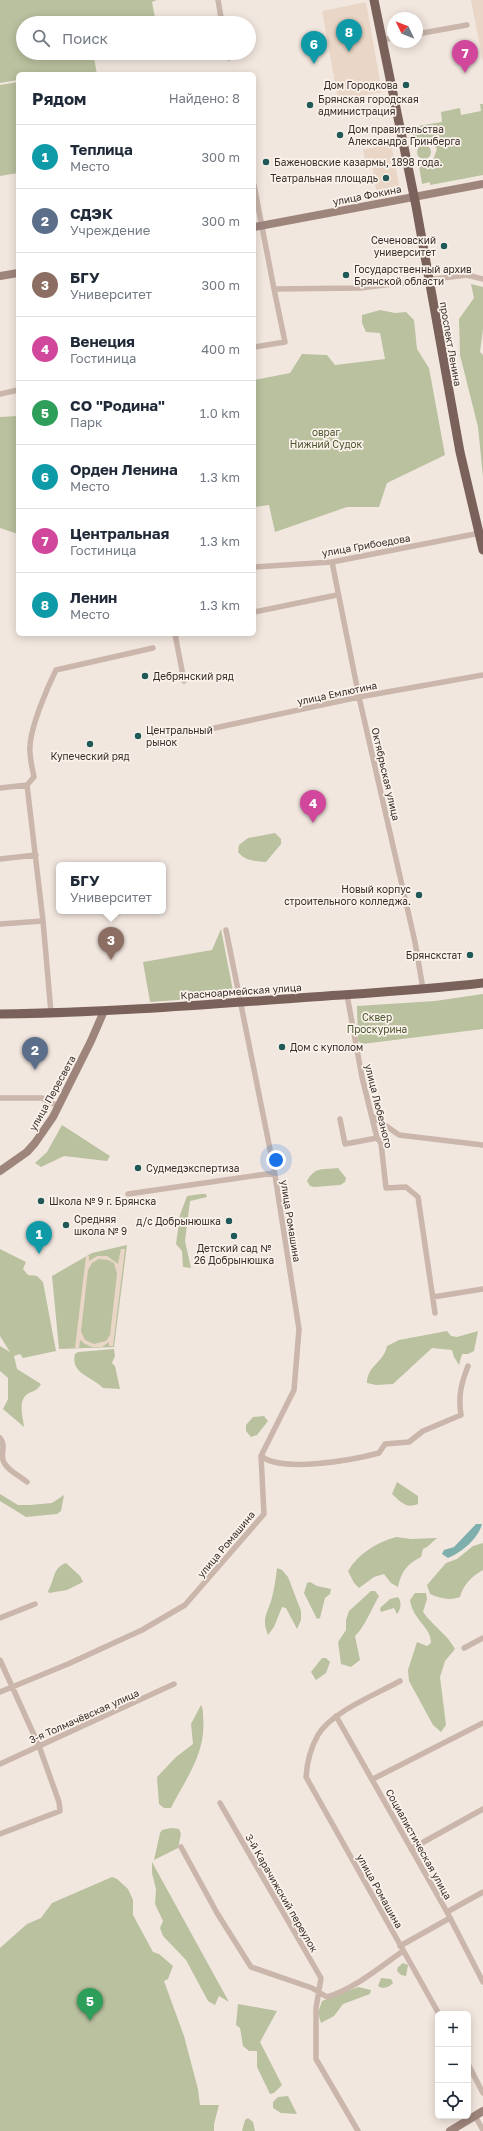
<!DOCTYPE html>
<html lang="ru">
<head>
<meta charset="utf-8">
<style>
	:root { --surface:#fff; --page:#f6f6f7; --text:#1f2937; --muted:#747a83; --line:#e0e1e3; --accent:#205957 }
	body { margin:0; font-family:"Golos Text",sans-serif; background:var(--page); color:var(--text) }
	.controls { position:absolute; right:12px; bottom:12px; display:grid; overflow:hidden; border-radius:6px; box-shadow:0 2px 10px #0003 }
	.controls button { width:36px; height:36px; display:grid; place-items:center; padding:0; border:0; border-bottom:1px solid var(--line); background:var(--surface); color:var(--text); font:20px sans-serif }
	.compass { position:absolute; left:387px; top:12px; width:36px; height:36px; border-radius:50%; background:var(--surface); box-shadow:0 2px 10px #0003; rotate:313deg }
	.you { position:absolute; left:276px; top:1160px; width:14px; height:14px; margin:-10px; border:3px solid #fff; border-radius:50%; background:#1a73e8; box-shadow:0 0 0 6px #1a73e833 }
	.badge { display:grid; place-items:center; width:26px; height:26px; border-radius:50%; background:var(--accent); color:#fff; font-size:13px; font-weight:700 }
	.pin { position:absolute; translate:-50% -33px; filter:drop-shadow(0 1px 2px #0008) }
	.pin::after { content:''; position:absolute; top:21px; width:14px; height:12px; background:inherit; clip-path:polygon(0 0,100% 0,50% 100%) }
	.popup { position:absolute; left:56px; top:862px; width:110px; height:52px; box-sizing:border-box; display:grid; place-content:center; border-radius:6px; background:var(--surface); filter:drop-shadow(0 1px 3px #0005); font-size:13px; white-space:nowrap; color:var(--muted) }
	.popup b { font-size:15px; color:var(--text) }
	.popup::after { content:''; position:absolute; left:50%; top:100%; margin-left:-8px; border:8px solid transparent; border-top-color:var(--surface) }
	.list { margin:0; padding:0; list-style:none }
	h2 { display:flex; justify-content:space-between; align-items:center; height:52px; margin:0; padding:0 16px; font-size:17px }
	h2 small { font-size:13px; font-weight:400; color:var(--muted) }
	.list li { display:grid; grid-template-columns:26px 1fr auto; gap:12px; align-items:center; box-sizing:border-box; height:64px; padding:0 16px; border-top:1px solid var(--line) }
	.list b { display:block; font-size:15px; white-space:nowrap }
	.list p { margin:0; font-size:13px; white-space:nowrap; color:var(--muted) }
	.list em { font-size:13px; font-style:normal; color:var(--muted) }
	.icon { flex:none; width:22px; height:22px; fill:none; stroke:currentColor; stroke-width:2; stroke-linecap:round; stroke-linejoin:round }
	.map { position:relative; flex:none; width:483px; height:2131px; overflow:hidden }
	.search { position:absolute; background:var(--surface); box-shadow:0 2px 10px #0003; left:16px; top:16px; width:240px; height:44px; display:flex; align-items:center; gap:10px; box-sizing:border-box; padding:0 14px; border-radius:22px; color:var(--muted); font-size:15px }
	.panel { position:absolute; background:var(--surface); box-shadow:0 2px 10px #0003; left:16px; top:72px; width:240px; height:564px; border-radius:6px }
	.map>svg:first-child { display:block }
	.green { fill:#b9c19f }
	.plaza { fill:#ead6c6; fill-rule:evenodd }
	.water { fill:#7eafac }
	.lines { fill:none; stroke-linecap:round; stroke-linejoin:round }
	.street { stroke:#cab6ab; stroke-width:5.5 }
	.secondary { stroke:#9e857c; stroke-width:8 }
	.primary { stroke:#7a625b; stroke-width:9 }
	.poi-dot { fill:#205957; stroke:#faf2eb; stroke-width:1.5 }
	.labels { text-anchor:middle; stroke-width:3.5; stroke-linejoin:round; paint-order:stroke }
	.poi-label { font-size:10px; fill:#382d2a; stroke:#faf2eb; text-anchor:start }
	.street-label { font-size:10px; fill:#382d2a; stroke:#faf2eb }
	.park-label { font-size:10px; fill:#4b562e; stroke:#faf2eb }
</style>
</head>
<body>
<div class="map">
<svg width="483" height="2131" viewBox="0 0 483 2131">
	<rect width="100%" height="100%" fill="#f2e7df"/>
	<path class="green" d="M0,0H157L152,2L156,23H23V53H93L97,74H18V80L0,83Z
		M18,82V173L0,176V85Z
		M480,104H483V175L430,185V182L422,184L419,166L433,160L437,149L431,141L414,139L411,127L442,122L441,112L460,108L461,115L481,111Z
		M417 152a7 7 0 1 1 14 0a7 7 0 1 1-14 0Z
		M471,284L483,287V329L480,352L483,355V477L478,427L460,355L459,319L474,298Z
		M380,310L395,313L406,312L414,320L417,349L429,368L445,455L387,483L379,507H347L275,532L269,505L254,507V380L290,373L302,354L327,355L335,365L385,359L380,333L366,332L362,323V315Z
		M18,416V534L0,528V417Z
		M275,833L281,839V844L266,862C255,861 245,861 238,852L239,845L248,838Z
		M221,929L234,996L150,1002L143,962L212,950Z
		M483,994V1029L362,1044L358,1041L357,1006L435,1001Z
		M62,1125L110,1156L107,1161L64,1156L41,1167L35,1163L47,1152Z
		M338,1168L346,1178L345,1182L340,1185L314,1187L310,1186L307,1181C315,1166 323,1170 338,1168Z
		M201,1194H206L207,1197L190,1201L185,1241L191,1268L183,1267L182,1251L176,1244L180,1215L187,1196Z
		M127,1245L114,1347L59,1349L52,1276L92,1253Z
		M0,1249L26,1262L23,1269L28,1275L37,1276L43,1282L56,1351L23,1358L20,1354L14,1356L17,1369L41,1384C36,1393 32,1390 26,1395C18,1403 23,1417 24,1427L3,1409L8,1399V1378L0,1371V1346L10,1352L0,1336Z
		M447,1331L451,1336L457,1337L478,1331L474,1351L468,1354H462L459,1365L454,1357L452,1350L432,1348L393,1384L376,1385L367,1383C367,1366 384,1362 387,1346L399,1340Z
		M114,1349L115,1356L112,1363L115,1366L120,1389L103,1388C93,1377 70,1374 75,1354L78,1352Z
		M264,1416L268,1421L257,1435L251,1437L246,1431V1425L253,1417Z
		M397,1482L418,1496V1504C406,1509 401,1502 392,1494Z
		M0,1494L18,1505H30L52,1503L64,1495L61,1511L57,1514L26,1517L0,1501Z
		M396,1537L411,1539L437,1538L427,1547L423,1549L421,1557C407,1564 401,1572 398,1587L391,1583L384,1574L374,1577L359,1588L354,1583L348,1571C358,1554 377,1542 396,1537Z
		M483,1543V1570C472,1576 463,1585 460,1597C449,1601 440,1598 430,1594L427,1585L446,1563L457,1559L473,1546Z
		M66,1563L80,1576L83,1582L67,1590L49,1593L48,1591C55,1580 52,1568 66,1563Z
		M277,1568L282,1570L288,1577L301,1611V1620L297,1629L286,1608L282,1607L274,1627L268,1635C260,1616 270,1611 273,1593C275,1585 276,1576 277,1568Z
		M310,1582L317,1586L331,1589L330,1594L325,1598L320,1618L317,1619L304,1593L307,1583Z
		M371,1591H375L379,1596C372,1608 364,1628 355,1636L360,1660L351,1667L341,1664L338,1642L346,1630V1620L349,1611Z
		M415,1593H426L427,1599L423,1612C433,1626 447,1634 455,1649L445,1661L440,1677L446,1725L441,1732L433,1725L409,1681L408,1670L417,1642L427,1646L431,1643C431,1626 413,1621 410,1600Z
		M398,1597C402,1602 401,1609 397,1614L394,1608L381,1612L380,1608L390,1599Z
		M322,1658H326L330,1662L326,1673L316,1680L311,1672Z
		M201,1705C203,1709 203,1712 203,1716C207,1752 186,1778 171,1808H164L159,1804L157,1777L176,1757L193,1744L191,1724Z
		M171,1828L179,1829L181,1834L178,1848L154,1860L160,1833L162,1830Z
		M152,1862L229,2002L219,1996L215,2005L208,2001L186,1960L163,1936L160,1928L163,1921L155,1904L156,1889L152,1873Z
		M112,1877L117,1879L128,1889L133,1900V1915L153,1952L159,1954L173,1966L168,1979L164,1981L184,2036L198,2089L200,2105H219L214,2124V2131H0V1948L27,1924L41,1918L52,1903Z
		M403,1963L408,1965L406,1976L401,1975L397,1971L398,1967Z
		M381,1978L391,1979L393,1983C389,1987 383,1990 378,1986Z
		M358,1987L371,1990L370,1994L343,2004L334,2016L321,2023L318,2013L322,2001Z
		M238,2004L277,2011L260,2042L282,2085L274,2093L270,2094L257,2067V2051H249L243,2046L240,2028L236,2025Z
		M288,2096L297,2114L281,2113L273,2108V2102L278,2097Z
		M248,2118L253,2122L255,2131H242L245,2120Z"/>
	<path class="plaza" d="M471,0H483V62Z
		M366,2L382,92L338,100L322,11Z
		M391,143L400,190L377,195L372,165L366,166L363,150Z
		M121,1249H125L113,1346H109V1342L102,1347H92L85,1344L80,1340L79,1348H75L86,1256H89V1261L97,1256H107L118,1264ZM99,1259L108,1260L114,1263L117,1274L110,1335L106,1341L94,1344L85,1340L81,1331L88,1270L92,1263Z"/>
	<path class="water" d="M476,1524H482C478,1539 462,1552 448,1558L442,1554L444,1550L454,1547Z"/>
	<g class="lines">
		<path class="street" d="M218,0L222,23
			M417,34L467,25
			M382,40L393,38
			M228,53L229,58
			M254,185L274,289
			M254,347L285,342L274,289L360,288L467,275L483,279
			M0,394L18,390
			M332,562L359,697L415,942L423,989
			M254,567L332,562L480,533
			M254,612L337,595
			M175,634L184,681
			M196,732L359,697L483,675
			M0,788L27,785
			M0,859L36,855
			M0,924L43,921
			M347,995L362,1077L377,1138L381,1143L386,1188L406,1187L418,1197L435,1313
			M51,1013L43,921L27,785L34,777C32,767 29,756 30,746C31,726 47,688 56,670L153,648
			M0,1098H42L58,1106
			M372,1116L399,1135L483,1145
			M340,1119L345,1144L377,1138
			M128,1194L274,1173
			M433,1297L483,1289
			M0,1438C6,1445 1,1451 3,1460C5,1469 20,1476 27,1482
			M261,1456C282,1473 353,1460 379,1453L385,1444L409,1442L423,1431L461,1415C458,1396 461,1384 468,1366
			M0,1618L35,1604
			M464,1648L483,1638
			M0,1660L39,1746L59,1802L60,1811L0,1834
			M400,1681C377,1694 331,1712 318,1735C311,1747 307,1763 306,1777L439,2014
			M0,1692L68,1664L142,1630L185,1605L264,1514L261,1456L294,1390L299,1329L274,1169L226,930
			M336,1716L447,1912L483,1982
			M0,1764L174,1684
			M373,1779L483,1723
			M220,1803L321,1978L316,2008V2059L358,2131
			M181,1847L217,1913L251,1967L312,1988L327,1997C354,1989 380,1967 403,1951
			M411,1849L483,1809
			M447,1912L483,1892
			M400,1946L450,1918
			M468,2064L483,2093
			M475,2116L483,2130"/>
		<path class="secondary" d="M254,227L483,184
			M0,276L18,273
			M0,1171L27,1152L35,1143L53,1117L91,1041L104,1011
			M450,2131L483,2111"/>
		<path class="primary" d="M374,0L416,206L460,452L483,550
			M0,1014C95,1013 189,1006 284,999C350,994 417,991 483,983"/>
	</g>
	<g class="poi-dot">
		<circle cx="406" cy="85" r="4"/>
		<circle cx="310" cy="105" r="4"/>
		<circle cx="340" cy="135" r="4"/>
		<circle cx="266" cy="162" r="4"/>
		<circle cx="386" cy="178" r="4"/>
		<circle cx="444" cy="246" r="4"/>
		<circle cx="346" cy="275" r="4"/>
		<circle cx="145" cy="676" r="4"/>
		<circle cx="138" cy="736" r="4"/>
		<circle cx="90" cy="744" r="4"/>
		<circle cx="419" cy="895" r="4"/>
		<circle cx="470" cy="955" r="4"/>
		<circle cx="282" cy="1047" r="4"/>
		<circle cx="138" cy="1168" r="4"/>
		<circle cx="41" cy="1201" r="4"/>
		<circle cx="229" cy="1221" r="4"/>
		<circle cx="66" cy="1225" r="4"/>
		<circle cx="234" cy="1236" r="4"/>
	</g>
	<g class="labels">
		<g class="poi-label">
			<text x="398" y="89" text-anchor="end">Дом Городкова</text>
			<text x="318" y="103">Брянская городская<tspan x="318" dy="12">администрация</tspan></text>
			<text x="348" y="133">Дом правительства<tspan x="348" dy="12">Александра Гринберга</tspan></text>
			<text x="274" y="166">Баженовские казармы, 1898 года.</text>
			<text x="378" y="182" text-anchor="end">Театральная площадь</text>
			<text x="436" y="244" text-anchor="end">Сеченовский<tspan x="436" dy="12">университет</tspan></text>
			<text x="354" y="273">Государственный архив<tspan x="354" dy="12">Брянской области</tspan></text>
			<text x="153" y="680">Дебрянский ряд</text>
			<text x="146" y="734">Центральный<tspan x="146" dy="12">рынок</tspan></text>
			<text x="90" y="760" text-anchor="middle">Купеческий ряд</text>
			<text x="411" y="893" text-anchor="end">Новый корпус<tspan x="411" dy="12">строительного колледжа.</tspan></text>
			<text x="462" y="959" text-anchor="end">Брянскстат</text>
			<text x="290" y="1051">Дом с куполом</text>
			<text x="146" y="1172">Судмедэкспертиза</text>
			<text x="49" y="1205">Школа № 9 г. Брянска</text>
			<text x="74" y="1223">Средняя<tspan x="74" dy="12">школа № 9</tspan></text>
			<text x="221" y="1225" text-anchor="end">д/с Добрынюшка</text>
			<text x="234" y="1252" text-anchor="middle">Детский сад №<tspan x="234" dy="12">26 Добрынюшка</tspan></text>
		</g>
		<g class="street-label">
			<text transform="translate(367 195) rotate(-11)" y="4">улица Фокина</text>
			<text transform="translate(451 344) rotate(80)" y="4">проспект Ленина</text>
			<text transform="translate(366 545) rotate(-10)" y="4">улица Грибоедова</text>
			<text transform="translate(337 693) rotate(-12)" y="4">улица Емлютина</text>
			<text transform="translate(386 774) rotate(77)" y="4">Октябрьская улица</text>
			<text transform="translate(241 991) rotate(-4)" y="4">Красноармейская улица</text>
			<text transform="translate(52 1093) rotate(-61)" y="4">улица Пересвета</text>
			<text transform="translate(379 1106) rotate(76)" y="4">улица Любезного</text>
			<text transform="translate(291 1221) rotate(81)" y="4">улица Ромашина</text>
			<text transform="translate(226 1544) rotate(-50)" y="4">улица Ромашина</text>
			<text transform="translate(84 1716) rotate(-24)" y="4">3-я Толмачёвская улица</text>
			<text transform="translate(419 1844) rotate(61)" y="4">Социалистическая улица</text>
			<text transform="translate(380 1891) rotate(61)" y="4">улица Ромашина</text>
			<text transform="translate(282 1893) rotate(60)" y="4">3-й Карачижский переулок</text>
		</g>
		<g class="park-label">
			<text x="326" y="436">овраг<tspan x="326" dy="12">Нижний Судок</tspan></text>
			<text x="377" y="1021">Сквер<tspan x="377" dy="12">Проскурина</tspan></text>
		</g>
	</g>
</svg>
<div class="controls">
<button>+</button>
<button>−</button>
<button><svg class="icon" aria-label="locate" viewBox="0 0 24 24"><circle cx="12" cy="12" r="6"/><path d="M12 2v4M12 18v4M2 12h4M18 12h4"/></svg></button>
</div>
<svg class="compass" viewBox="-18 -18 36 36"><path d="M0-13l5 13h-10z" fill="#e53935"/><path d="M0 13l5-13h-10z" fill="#747a83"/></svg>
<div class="you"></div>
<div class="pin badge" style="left:39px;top:1254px;background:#0f9aa8">1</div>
<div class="pin badge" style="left:35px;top:1070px;background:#5c6f8a">2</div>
<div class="pin badge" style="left:111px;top:960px;background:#8d6e63">3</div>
<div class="popup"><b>БГУ</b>Университет</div>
<div class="pin badge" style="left:313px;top:823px;background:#d1479c">4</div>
<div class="pin badge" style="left:90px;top:2021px;background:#2e9e5b">5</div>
<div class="pin badge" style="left:314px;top:64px;background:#0f9aa8">6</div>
<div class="pin badge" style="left:465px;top:73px;background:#d1479c">7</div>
<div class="pin badge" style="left:349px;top:52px;background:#0f9aa8">8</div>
<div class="search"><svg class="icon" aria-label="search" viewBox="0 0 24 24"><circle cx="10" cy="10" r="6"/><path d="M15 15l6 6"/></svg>Поиск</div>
<section class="panel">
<h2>Рядом<small>Найдено: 8</small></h2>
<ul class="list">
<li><span class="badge" style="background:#0f9aa8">1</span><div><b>Теплица</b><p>Место</p></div><em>300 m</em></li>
<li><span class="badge" style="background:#5c6f8a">2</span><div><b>СДЭК</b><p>Учреждение</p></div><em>300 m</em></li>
<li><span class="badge" style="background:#8d6e63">3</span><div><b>БГУ</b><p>Университет</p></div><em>300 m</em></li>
<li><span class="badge" style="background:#d1479c">4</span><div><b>Венеция</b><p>Гостиница</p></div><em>400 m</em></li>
<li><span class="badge" style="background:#2e9e5b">5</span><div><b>СО &quot;Родина&quot;</b><p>Парк</p></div><em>1.0 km</em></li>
<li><span class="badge" style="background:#0f9aa8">6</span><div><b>Орден Ленина</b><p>Место</p></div><em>1.3 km</em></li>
<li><span class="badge" style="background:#d1479c">7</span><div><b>Центральная</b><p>Гостиница</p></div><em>1.3 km</em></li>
<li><span class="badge" style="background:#0f9aa8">8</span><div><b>Ленин</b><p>Место</p></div><em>1.3 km</em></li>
</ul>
</section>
</div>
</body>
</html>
